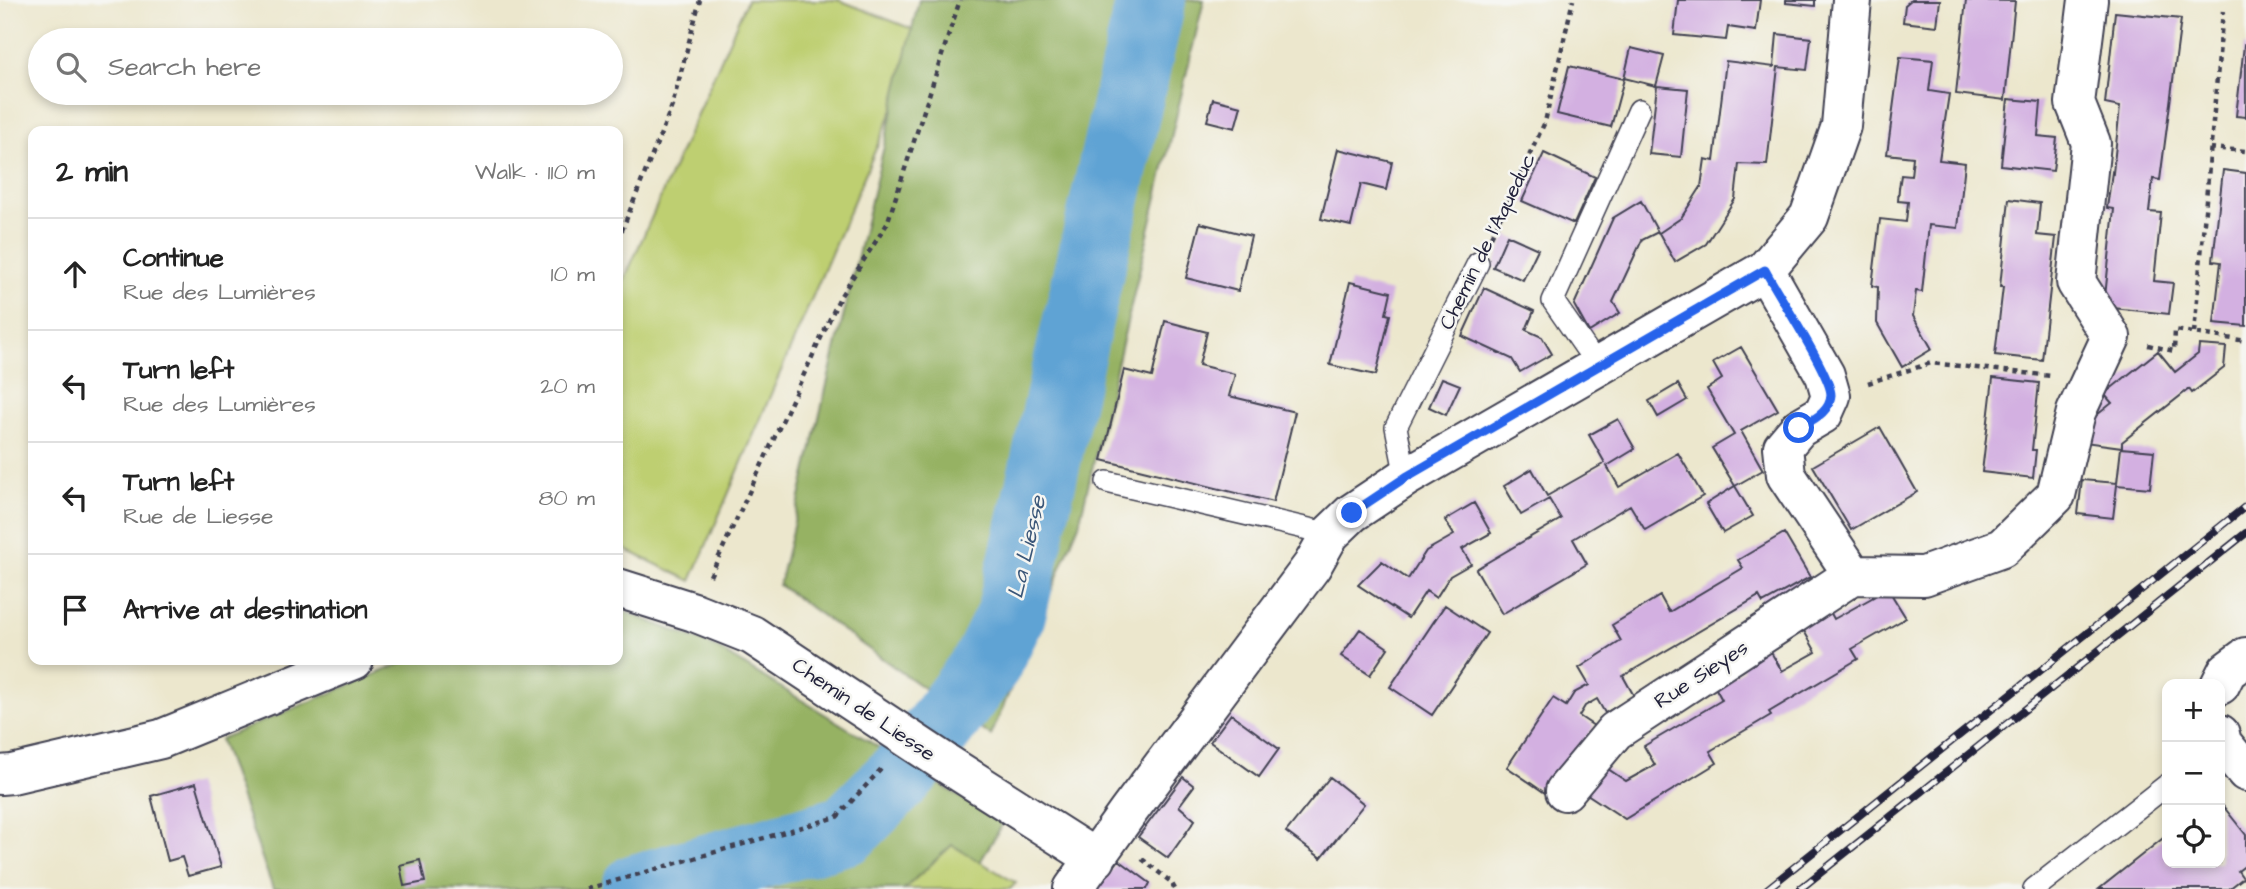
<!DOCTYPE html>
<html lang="en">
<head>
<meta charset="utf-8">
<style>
	:root { --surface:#fff; --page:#f2f2f2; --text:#222; --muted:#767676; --line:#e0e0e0 }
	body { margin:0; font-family:"Architects Daughter",sans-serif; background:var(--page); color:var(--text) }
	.controls { position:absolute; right:21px; bottom:21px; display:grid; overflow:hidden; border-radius:14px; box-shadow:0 4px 10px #0003 }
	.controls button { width:63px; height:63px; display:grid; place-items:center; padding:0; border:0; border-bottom:2px solid var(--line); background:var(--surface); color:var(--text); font:35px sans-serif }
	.stop { position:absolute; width:21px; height:21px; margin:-16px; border:5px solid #2563eb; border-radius:50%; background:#fff }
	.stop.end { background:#2563eb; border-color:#fff; box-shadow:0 2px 7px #0008 }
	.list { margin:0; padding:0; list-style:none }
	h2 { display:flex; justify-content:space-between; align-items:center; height:91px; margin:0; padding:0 28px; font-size:30px }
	h2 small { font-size:23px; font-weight:400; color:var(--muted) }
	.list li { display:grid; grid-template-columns:46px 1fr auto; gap:21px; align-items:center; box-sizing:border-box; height:112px; padding:0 28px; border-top:2px solid var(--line) }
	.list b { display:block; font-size:26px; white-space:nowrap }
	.list p { margin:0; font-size:23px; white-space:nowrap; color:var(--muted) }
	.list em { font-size:23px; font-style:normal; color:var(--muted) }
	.icon { flex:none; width:38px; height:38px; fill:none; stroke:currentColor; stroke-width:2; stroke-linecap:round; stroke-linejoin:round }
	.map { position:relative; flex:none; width:2246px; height:889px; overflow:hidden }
	.search { position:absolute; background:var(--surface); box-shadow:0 4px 10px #0003; left:28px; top:28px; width:595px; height:77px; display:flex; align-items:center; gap:18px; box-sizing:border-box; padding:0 24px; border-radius:38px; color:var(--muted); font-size:26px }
	.panel { position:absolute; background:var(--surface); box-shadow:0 4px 10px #0003; left:28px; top:126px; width:595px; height:539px; border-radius:14px }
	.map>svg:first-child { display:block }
	.green { fill:#becf71; stroke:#707856; stroke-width:2 }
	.forest { fill:#96b263; stroke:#5c6a4f; stroke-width:2 }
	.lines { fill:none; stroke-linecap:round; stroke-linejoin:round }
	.river { stroke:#5fa3d4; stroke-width:70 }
	.building { fill:#d3b0e1 }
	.lane-casing { stroke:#404051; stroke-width:24 }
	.street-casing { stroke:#404051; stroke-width:42 }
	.path { stroke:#404051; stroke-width:4.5; stroke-dasharray:5 5; stroke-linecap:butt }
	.lane { stroke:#fff; stroke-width:21 }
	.street { stroke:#fff; stroke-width:38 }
	.rail-casing { stroke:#22223b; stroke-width:8 }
	.rail { stroke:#f6f6f2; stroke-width:5; stroke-dasharray:16; stroke-linecap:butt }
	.route { stroke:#2563eb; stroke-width:9 }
	.labels { text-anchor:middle; stroke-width:5; stroke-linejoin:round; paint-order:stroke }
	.street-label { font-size:21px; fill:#22223b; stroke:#f6f6f2 }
	.water-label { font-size:23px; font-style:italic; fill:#3a5678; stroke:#f6f6f2 }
</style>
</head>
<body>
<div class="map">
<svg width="2246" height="889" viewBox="0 0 2246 889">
	<rect width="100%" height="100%" fill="#f6f6f2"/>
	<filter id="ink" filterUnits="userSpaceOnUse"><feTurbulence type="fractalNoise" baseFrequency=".0143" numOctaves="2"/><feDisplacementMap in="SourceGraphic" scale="14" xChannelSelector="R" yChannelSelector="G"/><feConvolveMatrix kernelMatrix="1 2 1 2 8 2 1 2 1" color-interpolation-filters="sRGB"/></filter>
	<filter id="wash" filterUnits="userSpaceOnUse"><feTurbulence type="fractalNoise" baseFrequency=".00686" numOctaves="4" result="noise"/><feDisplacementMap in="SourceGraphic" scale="28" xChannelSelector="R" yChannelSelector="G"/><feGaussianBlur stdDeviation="1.57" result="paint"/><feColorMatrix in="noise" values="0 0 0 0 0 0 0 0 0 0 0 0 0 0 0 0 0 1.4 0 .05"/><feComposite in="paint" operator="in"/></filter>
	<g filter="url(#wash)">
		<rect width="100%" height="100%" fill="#ece7cd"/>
		<path class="green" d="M747,0H839L925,34L691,581L618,546V294Z
			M952,845L1016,883L1010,889H904Z"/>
		<path class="forest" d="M919,0H1204L1079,524L991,736L779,585Z
			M618,609L713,646L1003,823L980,862L952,845L904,889H273L220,739L410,660H618Z"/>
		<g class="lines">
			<path class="river" d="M636,889L846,830L905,771L935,733L987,663L1011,614L1151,0"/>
		</g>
		<g id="blocks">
			<path class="building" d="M1678,0H1760L1756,31L1728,27L1726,40L1674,35Z
				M1786,0H1815V6L1786,3Z
				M1911,0H1940L1937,26L1903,22L1905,5Z
				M1966,0L2015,1L2005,100L1956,94Z
				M2115,12L2181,19L2160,180L2153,179L2149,212L2161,213L2154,281L2173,283L2169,314L2104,307L2114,209L2107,208L2112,172L2113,173L2120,107L2105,104Z
				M1777,34L1811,38L1807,70L1778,67L1767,165L1739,164L1735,199L1706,244L1675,262L1659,233L1681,218L1701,187L1705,159L1714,161L1726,61L1774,67Z
				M2244,45H2246V117L2236,116Z
				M1631,48L1664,56L1656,86L1624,78Z
				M1900,57L1933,60L1929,91L1949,94L1939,160L1965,163L1958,228L1929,225L1922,292L1916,291L1913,316L1932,349L1902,367L1877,323L1878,287L1872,286L1880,219L1906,222L1908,202L1898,201L1899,188L1901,175L1911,176L1913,157L1887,154Z
				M1569,66L1624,79L1611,127L1557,114Z
				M1657,86L1688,89L1681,157L1649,154Z
				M1213,99L1241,106L1235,128L1207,121Z
				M2008,99L2041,102L2038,136L2057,138L2053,171L2001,165Z
				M1338,149L1392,162L1386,190L1361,184L1351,226L1321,219Z
				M1544,153L1595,177L1574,224L1522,201Z
				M2223,170L2246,173V326L2214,323L2221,262L2213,261Z
				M2009,199L2040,203L2037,235L2056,237L2042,360L1995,355L2003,287H2000Z
				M1641,201L1658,232L1642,240L1613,302L1620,313L1589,332L1574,305L1613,218Z
				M1200,223L1251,236L1238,291L1186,278Z
				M1507,235L1538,249L1523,280L1493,267Z
				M1350,282L1391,292L1386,314L1390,315L1376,375L1330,365Z
				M1484,288L1534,311L1526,330L1542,337L1552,354L1520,372L1512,359L1462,336Z
				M1165,321L1207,332L1199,365L1235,374L1229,396L1295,412L1273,502L1102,460L1124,370L1152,377Z
				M2199,345L2226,347L2224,368L2192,393L2189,389L2122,442V447L2084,442L2087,423L2112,403L2104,394L2158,351L2175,372L2198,354Z
				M1741,347L1778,410L1741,431L1763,470L1735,486L1712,448L1734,435L1707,389L1722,379L1713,363Z
				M1442,378L1460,385L1446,415L1429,407Z
				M1993,378L2039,383L2032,450H2036L2033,478L1982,472Z
				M1678,384L1687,400L1658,417L1649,401Z
				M1618,419L1635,449L1607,466L1619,487L1678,453L1703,496L1645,530L1630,505L1573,539L1587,564L1502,614L1476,569L1561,519L1549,499L1521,515L1504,486L1532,469L1547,496L1605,463L1589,435Z
				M1880,427L1917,492L1851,530L1813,466Z
				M2121,448L2154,451L2150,488L2117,485L2113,518L2078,514L2082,480L2117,483Z
				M1735,486L1753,516L1723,533L1706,504Z
				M1474,503L1491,533L1462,549L1471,564L1450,576L1436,598L1426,591L1408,618L1358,585L1382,561L1408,579L1426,551L1454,535L1445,520Z
				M1784,533L1810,577L1763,603L1759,596L1623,676L1634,696L1605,713L1597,699L1585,706L1579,716L1594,726L1548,795L1507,767L1553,698L1566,706L1574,693L1589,685L1579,668L1621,641L1612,625L1660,596L1669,612L1743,568L1738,560Z
				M1888,589L1906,618L1852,649L1858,659L1769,712L1771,715L1710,751L1717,763L1625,819L1581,790L1599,763L1626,781L1655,765L1644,746L1722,700L1715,687L1744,670L1738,658L1765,642L1782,671L1816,652L1799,622L1827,606L1834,619Z
				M1445,605L1487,633L1432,715L1390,687Z
				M1360,629L1388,648L1370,675L1341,656Z
				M1231,714L1279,749L1259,777L1210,742Z
				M1183,777L1194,786L1179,806L1195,820L1168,858L1138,837Z
				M1330,777L1364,804L1321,858L1286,832Z
				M196,783L221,867L188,876L182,857L168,861L151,796Z
				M2223,806L2246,835V865L2238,871L2243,878L2229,889H2099L2167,835V863H2220V809Z
				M420,860L425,882L404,886L400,865Z
				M1119,860L1150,883L1147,889H1097Z"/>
		</g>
	</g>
	<g filter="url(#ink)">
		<use href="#blocks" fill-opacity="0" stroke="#404051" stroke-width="2"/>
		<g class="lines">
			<g class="lane-casing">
				<path id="lane" d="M1598,366L1553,301L1639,110
					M1406,477L1396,427L1478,263
					M1107,482L1330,534
					M2034,889L2167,785"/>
			</g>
			<g class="street-casing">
				<path id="street" d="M1765,270L1825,375L1831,396L1823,414L1799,428L1783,447L1786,475L1853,575L1924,576L2002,548L2056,495L2076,412L2111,337L2076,282L2091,143L2075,103L2088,0
					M618,588L694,612L752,635L944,762L1096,859
					M2220,685L2227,671L2246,657
					M2220,734L2222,743L2246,772
					M0,775L12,774L161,739L354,660
					M1565,791L1615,731L1853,575
					M1073,889L1128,812L1312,566L1330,534L1352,513L1406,477L1765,270L1809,217L1841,126L1852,0"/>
			</g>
			<path class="path" d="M2210,148L2246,151
				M1491,237L1545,122L1573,0
				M618,240L672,106L700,0
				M2194,333L2223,11
				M2148,345L2174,351L2175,330L2246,341
				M1868,383L1931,363L2052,376
				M710,576L840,297L887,224L960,0
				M1142,859L1171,882L1175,889
				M587,889L837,817L883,767"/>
			<use href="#lane" class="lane"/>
			<use href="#street" class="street"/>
			<g class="rail-casing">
				<path id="rail" d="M1767,889L2246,506
					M1800,889L2246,533"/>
			</g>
			<use href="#rail" class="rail"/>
		</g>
	</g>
	<g class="lines" filter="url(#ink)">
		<path class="route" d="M1352,513L1406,477L1765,270C1777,293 1831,375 1831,395C1830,413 1812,420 1799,428"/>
	</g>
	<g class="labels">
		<g class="street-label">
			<text transform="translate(1487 241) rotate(-64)" y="7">Chemin de l'Aqueduc</text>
			<text transform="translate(1701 674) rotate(-33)" y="7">Rue Sieyes</text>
			<text transform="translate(864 709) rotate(34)" y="7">Chemin de Liesse</text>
		</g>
		<g class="water-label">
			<text transform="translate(1026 547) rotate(-77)" y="8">La Liesse</text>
		</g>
	</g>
</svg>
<div class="controls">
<button>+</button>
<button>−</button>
<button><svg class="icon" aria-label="locate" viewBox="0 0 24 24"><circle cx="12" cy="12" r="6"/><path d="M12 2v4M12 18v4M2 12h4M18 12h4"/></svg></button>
</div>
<div class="stop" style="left:1799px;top:428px"></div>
<div class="stop end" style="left:1352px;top:513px"></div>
<div class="search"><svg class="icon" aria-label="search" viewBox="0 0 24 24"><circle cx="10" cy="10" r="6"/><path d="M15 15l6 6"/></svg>Search here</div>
<section class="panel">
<h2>2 min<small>Walk · 110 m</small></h2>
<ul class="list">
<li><svg class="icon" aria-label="ahead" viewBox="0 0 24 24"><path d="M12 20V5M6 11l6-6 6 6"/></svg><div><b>Continue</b><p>Rue des Lumières</p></div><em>10 m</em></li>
<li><svg class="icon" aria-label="left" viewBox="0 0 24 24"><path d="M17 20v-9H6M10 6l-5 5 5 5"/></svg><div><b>Turn left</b><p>Rue des Lumières</p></div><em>20 m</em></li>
<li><svg class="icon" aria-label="left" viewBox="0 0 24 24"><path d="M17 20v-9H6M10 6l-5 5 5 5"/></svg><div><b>Turn left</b><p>Rue de Liesse</p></div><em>80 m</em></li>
<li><svg class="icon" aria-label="arrive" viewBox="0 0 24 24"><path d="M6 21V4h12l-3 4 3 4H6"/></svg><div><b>Arrive at destination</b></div></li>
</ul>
</section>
</div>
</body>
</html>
